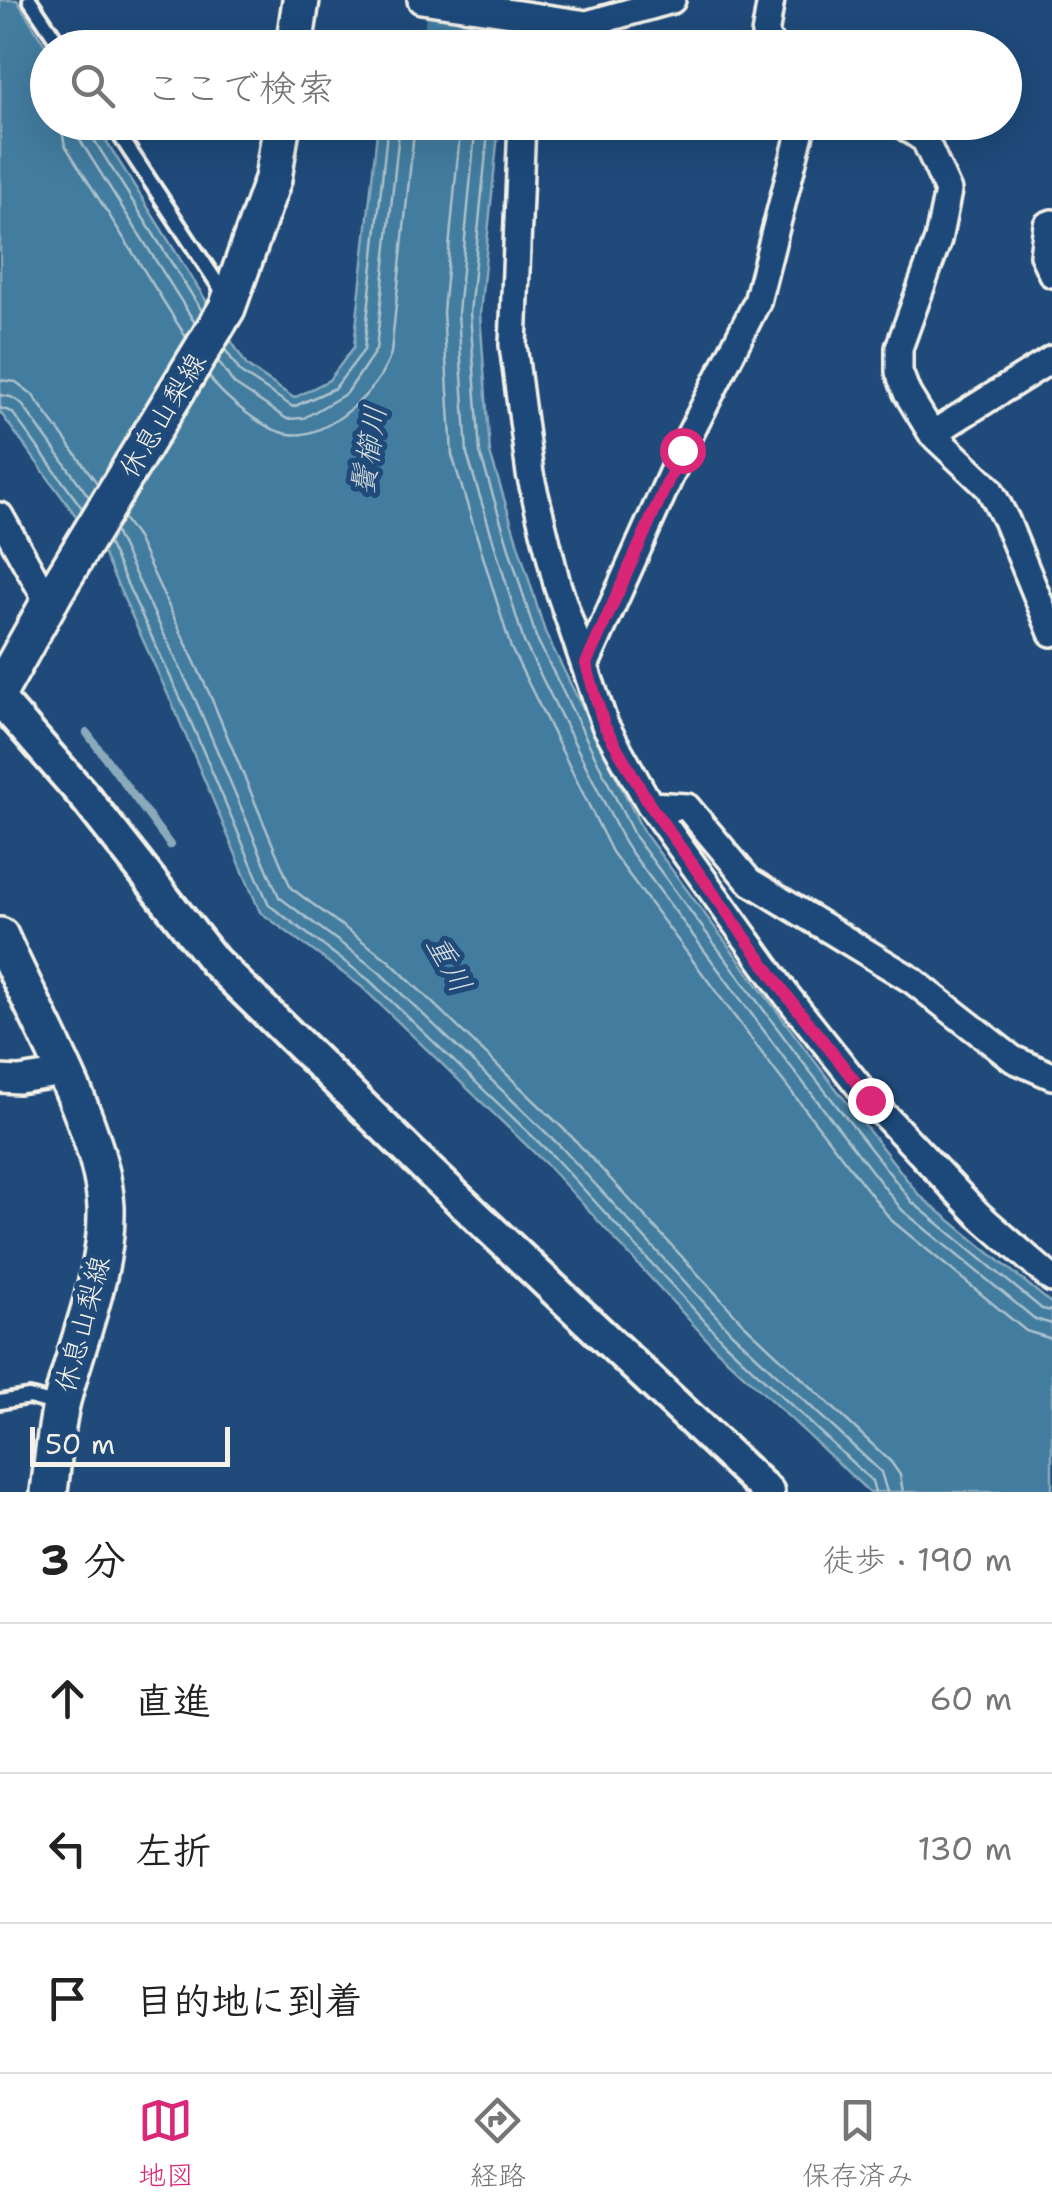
<!DOCTYPE html>
<html lang="ja">
<head>
<meta charset="utf-8">
<style>
	:root { --surface:#fff; --page:#f2f2f2; --text:#222; --muted:#767676; --line:#e0e0e0; --accent:#db2777 }
	body { margin:0; font-family:"Shantell Sans","Klee One",sans-serif; background:var(--page); color:var(--text) }
	.scale { position:absolute; left:30px; bottom:25px; width:200px; box-sizing:border-box; padding-left:10px; border:5px solid #f4f1e8; border-top:0; font-size:28px; line-height:35px; white-space:nowrap; color:#f4f1e8; -webkit-text-stroke:8px #1f4a7a; paint-order:stroke }
	.stop { position:absolute; width:30px; height:30px; margin:-22px; border:8px solid #db2777; border-radius:50%; background:#fff }
	.stop.end { background:#db2777; border-color:#fff; box-shadow:0 2px 10px #0008 }
	.list { margin:0; padding:0; list-style:none }
	h2 { display:flex; justify-content:space-between; align-items:center; height:130px; margin:0; padding:0 40px; font-size:42px }
	h2 small { font-size:32px; font-weight:400; color:var(--muted) }
	.list li { display:grid; grid-template-columns:65px 1fr auto; gap:30px; align-items:center; box-sizing:border-box; height:150px; padding:0 40px; border-top:2px solid var(--line) }
	.list b { display:block; font-size:38px; white-space:nowrap }
	.list em { font-size:32px; font-style:normal; color:var(--muted) }
	.icon { flex:none; width:55px; height:55px; fill:none; stroke:currentColor; stroke-width:2; stroke-linecap:round; stroke-linejoin:round }
	.map { position:relative; flex:none; width:1052px; height:1492px; overflow:hidden }
	.search { position:absolute; background:var(--surface); box-shadow:0 10px 40px #0002; left:30px; right:30px; top:30px; height:110px; display:flex; align-items:center; gap:25px; box-sizing:border-box; padding:0 35px; border-radius:55px; color:var(--muted); font-size:38px }
	.sheet { height:580px; background:var(--surface) }
	nav { display:flex; justify-content:space-around; align-items:center; box-sizing:border-box; height:140px; border-top:2px solid var(--line); background:var(--surface); font-size:28px; color:var(--muted) }
	nav a { display:grid; justify-items:center; gap:5px }
	nav .on { color:var(--accent) }
	.map>svg:first-child { display:block }
	.water { fill:#437b9f; stroke:#8aaabc; stroke-width:2.5 }
	.lines { fill:none; stroke-linecap:round; stroke-linejoin:round }
	.shore { stroke:#adc2cb; stroke-width:2.5 }
	.stream { stroke:#8aaabc; stroke-width:8 }
	.river { stroke:#437b9f; stroke-width:48 }
	.service-casing { stroke:#f4f1e8; stroke-width:20 }
	.minor-casing { stroke:#f4f1e8; stroke-width:32 }
	.tertiary-casing { stroke:#f4f1e8; stroke-width:38 }
	.secondary-casing { stroke:#f4f1e8; stroke-width:42 }
	.service { stroke:#1f4a7a; stroke-width:12 }
	.minor { stroke:#1f4a7a; stroke-width:25 }
	.tertiary { stroke:#1f4a7a; stroke-width:30 }
	.secondary { stroke:#1f4a7a; stroke-width:35 }
	.route { stroke:#db2777; stroke-width:12 }
	.labels { text-anchor:middle; stroke-width:10; stroke-linejoin:round; paint-order:stroke }
	.street-label { font-size:28px; fill:#f4f1e8; stroke:#1f4a7a }
	.water-label { font-size:30px; font-style:italic; fill:#d9dfdd; stroke:#1f4a7a }
</style>
</head>
<body>
<div class="map">
<svg width="1052" height="1492" viewBox="0 0 1052 1492">
	<rect width="100%" height="100%" fill="#1f4a7a"/>
	<filter id="ink" filterUnits="userSpaceOnUse"><feTurbulence type="fractalNoise" baseFrequency=".01" numOctaves="2"/><feDisplacementMap in="SourceGraphic" scale="20" xChannelSelector="R" yChannelSelector="G"/><feConvolveMatrix kernelMatrix="1 2 1 2 8 2 1 2 1" color-interpolation-filters="sRGB"/></filter>
	<g filter="url(#ink)">
		<path class="water" d="M0,0H17L47,48L48,122L95,123L247,366L294,398L329,380L354,347L378,123H499L480,314L490,453L545,632L643,831L806,1050L919,1195L1052,1304V1492H869L715,1348L545,1163L362,987L260,912L175,710L103,553L0,412Z"/>
		<g class="lines">
			<path class="shore" d="M60,122L65,145L186,337
				M75,122L78,137L195,323
				M88,122L89,132L202,311
				M461,122L443,312L452,455L511,648L612,852L776,1072L891,1220L1026,1331L1052,1339
				M476,122L458,313L467,454L524,642L625,844L788,1063L902,1210L1035,1319L1052,1324
				M489,122L470,313L480,453L536,637L635,837L798,1056L912,1202L1042,1309L1052,1311
				M225,349L241,373L293,407L335,388L364,350L388,122
				M218,361L234,384L287,419L304,418L347,393L376,350L400,122
				M209,376C221,396 265,431 289,434C328,440 382,388 391,353L415,122
				M0,380L16,382L32,394L97,483
				M0,395L11,397L21,403L89,497
				M0,408L12,412L82,508
				M123,518L137,538L210,695L291,888L388,960L572,1137L742,1322L891,1462L900,1475L903,1492
				M115,532L196,701L279,897L378,971L561,1147L731,1332L881,1472L887,1492
				M108,543L184,706L269,905L369,980L553,1156L723,1341L872,1481L875,1492"/>
			<path class="stream" d="M87,733L170,845"/>
			<path class="river" d="M447,48L451,0"/>
			<g class="service-casing">
				<path id="service" d="M30,0L62,48
					M111,122L225,295
					M0,1402L29,1397L58,1405"/>
			</g>
			<g class="minor-casing">
				<path id="minor" d="M421,0L587,24L672,0
					M771,0L765,35L773,48
					M526,48L528,17
					M522,122L513,345L530,474L557,584L605,725L650,805L788,997L870,1100L979,1215L1052,1279
					M898,122L925,140L948,191L938,240L899,348V372L907,393L932,434L989,488L1006,520L1052,633
					M1052,223L1047,225L1043,255L1052,274
					M932,434L1052,359
					M0,516L49,604
					M586,664L682,450L757,302L803,122
					M650,805L687,807L749,881L912,980L1013,1059L1052,1076
					M0,1079L19,1080L64,1073"/>
			</g>
			<g class="tertiary-casing">
				<path id="tertiary" d="M0,700L84,796L214,961L430,1172L768,1492"/>
			</g>
			<g class="secondary-casing">
				<path id="secondary" d="M294,48L301,0
					M0,690L56,590L227,308L273,179L282,122
					M0,936C33,1011 102,1127 106,1207C108,1272 78,1339 62,1401C55,1430 53,1462 49,1492"/>
			</g>
			<use href="#service" class="service"/>
			<use href="#minor" class="minor"/>
			<use href="#tertiary" class="tertiary"/>
			<use href="#secondary" class="secondary"/>
		</g>
	</g>
	<g class="lines" filter="url(#ink)">
		<path class="route" d="M682,450L586,664L604,725L650,805L788,997L870,1100"/>
	</g>
	<g class="labels">
		<g class="street-label">
			<text transform="translate(162 415) rotate(-59)" y="10">休息山梨線</text>
			<text transform="translate(82 1324) rotate(-75)" y="10">休息山梨線</text>
		</g>
		<g class="water-label">
			<text transform="translate(369 450) rotate(-81)" y="10">鬢櫛川</text>
			<text transform="translate(449 964) rotate(62)" y="10">重川</text>
		</g>
	</g>
</svg>
<div class="scale">50 m</div>
<div class="stop" style="left:682px;top:450px"></div>
<div class="stop end" style="left:870px;top:1100px"></div>
<div class="search"><svg class="icon" aria-label="search" viewBox="0 0 24 24"><circle cx="10" cy="10" r="6"/><path d="M15 15l6 6"/></svg>ここで検索</div>
</div>
<section class="sheet">
<h2>3 分<small>徒歩 · 190 m</small></h2>
<ul class="list">
<li><svg class="icon" aria-label="ahead" viewBox="0 0 24 24"><path d="M12 20V5M6 11l6-6 6 6"/></svg><div><b>直進</b></div><em>60 m</em></li>
<li><svg class="icon" aria-label="left" viewBox="0 0 24 24"><path d="M17 20v-9H6M10 6l-5 5 5 5"/></svg><div><b>左折</b></div><em>130 m</em></li>
<li><svg class="icon" aria-label="arrive" viewBox="0 0 24 24"><path d="M6 21V4h12l-3 4 3 4H6"/></svg><div><b>目的地に到着</b></div></li>
</ul>
</section>
<nav>
<a class="on"><svg class="icon" aria-label="map" viewBox="0 0 24 24"><path d="M3 6l6-2 6 2 6-2v14l-6 2-6-2-6 2zM9 4v14M15 6v14"/></svg>地図</a>
<a><svg class="icon" aria-label="directions" viewBox="0 0 24 24"><path d="M12 3l9 9-9 9-9-9zM9 14v-3h6M13 9l2 2-2 2"/></svg>経路</a>
<a><svg class="icon" aria-label="saved" viewBox="0 0 24 24"><path d="M7 4h10v16l-5-4-5 4z"/></svg>保存済み</a>
</nav>
</body>
</html>
